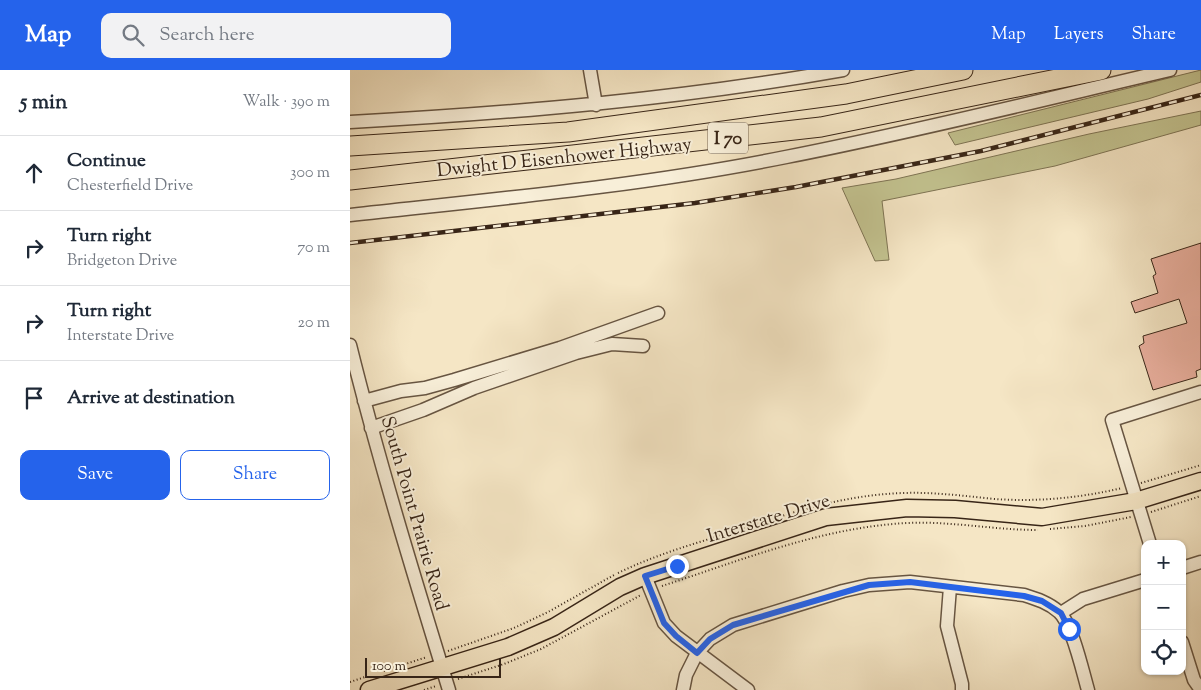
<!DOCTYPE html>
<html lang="en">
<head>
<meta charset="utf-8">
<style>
	:root { --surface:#fff; --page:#f2f2f3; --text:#1f2937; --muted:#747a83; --line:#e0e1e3; --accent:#2563eb }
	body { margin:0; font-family:"Sorts Mill Goudy",serif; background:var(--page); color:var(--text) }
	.controls { position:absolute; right:15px; bottom:15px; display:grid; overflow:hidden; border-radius:10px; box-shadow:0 1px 4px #0004 }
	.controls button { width:45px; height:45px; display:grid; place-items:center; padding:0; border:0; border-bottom:1px solid var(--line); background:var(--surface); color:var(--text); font:25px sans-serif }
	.scale { position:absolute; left:15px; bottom:12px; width:136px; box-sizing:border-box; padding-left:5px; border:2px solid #382517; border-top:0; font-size:14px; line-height:18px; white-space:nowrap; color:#382517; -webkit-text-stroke:4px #f8efd9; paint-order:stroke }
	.stop { position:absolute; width:15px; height:15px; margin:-11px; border:4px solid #2563eb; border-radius:50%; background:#fff }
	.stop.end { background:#2563eb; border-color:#fff; box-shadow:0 1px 5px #0008 }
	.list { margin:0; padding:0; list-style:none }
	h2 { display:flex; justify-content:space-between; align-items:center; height:65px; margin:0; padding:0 20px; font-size:21px }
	h2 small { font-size:16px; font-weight:400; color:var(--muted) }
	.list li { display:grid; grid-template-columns:32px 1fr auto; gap:15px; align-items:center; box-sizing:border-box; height:75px; padding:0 20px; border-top:1px solid var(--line) }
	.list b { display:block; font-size:19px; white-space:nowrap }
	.list p { margin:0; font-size:16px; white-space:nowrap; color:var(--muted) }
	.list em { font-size:16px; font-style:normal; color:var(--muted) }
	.actions { display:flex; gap:10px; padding:15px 20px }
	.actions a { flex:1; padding:11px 0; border:1px solid var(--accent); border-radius:10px; text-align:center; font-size:18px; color:var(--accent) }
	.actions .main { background:var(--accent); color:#fff }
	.icon { flex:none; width:28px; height:28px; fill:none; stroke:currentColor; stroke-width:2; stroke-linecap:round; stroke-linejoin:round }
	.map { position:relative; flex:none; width:851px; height:620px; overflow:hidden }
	header { display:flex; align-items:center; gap:30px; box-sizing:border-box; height:70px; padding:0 25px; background:var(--accent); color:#fff }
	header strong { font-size:24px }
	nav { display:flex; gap:28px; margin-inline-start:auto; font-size:18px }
	.search { width:350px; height:45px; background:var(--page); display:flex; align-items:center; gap:12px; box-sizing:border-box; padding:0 18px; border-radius:10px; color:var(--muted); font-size:19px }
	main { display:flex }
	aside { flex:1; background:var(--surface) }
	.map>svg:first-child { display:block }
	.green { fill:#c3c390; stroke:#7e7454 }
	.building { fill:#e9ae9d; stroke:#382517 }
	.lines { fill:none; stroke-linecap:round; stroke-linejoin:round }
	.minor-casing { stroke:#675542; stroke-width:15 }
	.major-casing { stroke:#382517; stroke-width:19 }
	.highway-casing { stroke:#382517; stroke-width:21 }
	.path { stroke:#382517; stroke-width:2; stroke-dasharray:1 2.5; stroke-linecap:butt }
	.minor { stroke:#f8efd9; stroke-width:12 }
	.major { stroke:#f5e6c5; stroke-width:16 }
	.highway { stroke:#f5e6c5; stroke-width:19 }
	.rail-casing { stroke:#382517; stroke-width:4.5 }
	.rail { stroke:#f8efd9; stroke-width:2.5; stroke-dasharray:8; stroke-linecap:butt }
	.route { stroke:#2563eb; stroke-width:6 }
	.labels { text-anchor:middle; stroke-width:4; stroke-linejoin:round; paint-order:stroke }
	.shield { fill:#f8efd9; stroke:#726251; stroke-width:1 }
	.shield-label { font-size:18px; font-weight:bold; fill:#382517 }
	.street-label { font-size:19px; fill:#382517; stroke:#f8efd9 }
</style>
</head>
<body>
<header>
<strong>Map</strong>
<div class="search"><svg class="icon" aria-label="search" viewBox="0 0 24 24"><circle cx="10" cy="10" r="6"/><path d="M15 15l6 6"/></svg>Search here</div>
<nav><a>Map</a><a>Layers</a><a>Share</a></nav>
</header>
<main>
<aside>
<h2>5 min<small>Walk · 390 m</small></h2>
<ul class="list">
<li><svg class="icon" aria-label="ahead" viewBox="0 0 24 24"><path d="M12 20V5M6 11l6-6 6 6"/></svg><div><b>Continue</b><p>Chesterfield Drive</p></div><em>300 m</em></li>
<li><svg class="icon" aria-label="right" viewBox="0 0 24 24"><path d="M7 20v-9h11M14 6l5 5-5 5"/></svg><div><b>Turn right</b><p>Bridgeton Drive</p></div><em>70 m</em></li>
<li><svg class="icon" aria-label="right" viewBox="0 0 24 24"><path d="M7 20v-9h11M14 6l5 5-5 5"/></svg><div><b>Turn right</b><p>Interstate Drive</p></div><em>20 m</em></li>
<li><svg class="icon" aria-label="arrive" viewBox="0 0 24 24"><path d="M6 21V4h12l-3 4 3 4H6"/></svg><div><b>Arrive at destination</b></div></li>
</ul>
<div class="actions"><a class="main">Save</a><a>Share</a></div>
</aside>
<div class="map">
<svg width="851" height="620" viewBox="0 0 851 620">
	<rect width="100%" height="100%" fill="#f5e6c5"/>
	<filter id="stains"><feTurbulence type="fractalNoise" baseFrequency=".004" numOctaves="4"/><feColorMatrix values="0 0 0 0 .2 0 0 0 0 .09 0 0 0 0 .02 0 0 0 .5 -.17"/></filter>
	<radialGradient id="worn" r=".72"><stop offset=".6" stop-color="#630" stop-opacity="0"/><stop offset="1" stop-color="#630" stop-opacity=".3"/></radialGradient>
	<path class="green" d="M851,0V12L798,29L605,75L598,63Z
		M851,41V55L705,96L532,131L539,190L525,191L492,118L546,109L739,64Z"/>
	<path class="building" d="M851,173V299L846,301L847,307L803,320L789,276L794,273L793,266L837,253L829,229L785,243L781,232L808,223L803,206L806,204L801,189Z"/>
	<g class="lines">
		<g class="minor-casing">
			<path id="minor" d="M240,0L246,35
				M0,52C165,43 330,29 493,0
				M0,145C145,129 292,116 436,87C564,62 692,30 820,0
				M0,275C29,392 64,506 99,620
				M14,331L51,321L75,318L104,310L210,278L308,243
				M21,358L73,340L124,318L226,283L262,274L293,276
				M800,474L762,350L851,322
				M832,498L851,492
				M295,506L314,553L326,566L398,620
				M600,517L597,556L612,614V620
				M711,543L733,529L795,510
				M832,572L844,610L851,620
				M333,620L336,605L347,583L360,569L383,555L493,521L519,515L560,512L674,525C687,529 699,533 709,542C722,553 733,603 738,620"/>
		</g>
		<g class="major-casing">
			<path id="major" d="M19,620L158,577L204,557L270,517L295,506L476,447L557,438L605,439L692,447L786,431L851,411"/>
		</g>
		<g class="highway-casing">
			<path id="highway" d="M0,76L218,62L496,24L613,0
				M0,110L471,57L751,0"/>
		</g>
		<path class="path" d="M791,413L851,395
			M801,442L851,426
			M700,459L735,456L781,447
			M268,503C305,485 343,474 382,462C441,443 491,425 554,423C585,422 614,426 645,429C687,432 730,428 772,418
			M312,516C392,490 473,457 558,453C601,451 644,460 688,460
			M98,581L164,558L198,542L264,505
			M34,601L77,587
			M108,609L154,594L191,579L291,525
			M0,612L15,607
			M74,620L86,616"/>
		<use href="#minor" class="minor"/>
		<use href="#major" class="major"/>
		<use href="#highway" class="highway"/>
		<g class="rail-casing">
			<path id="rail" d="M0,173L345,133L446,117L631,81L851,25"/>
		</g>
		<use href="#rail" class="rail"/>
	</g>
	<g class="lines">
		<path class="route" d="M327,496L295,506L314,553L326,566L347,583L360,569L383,555L519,515L560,512L674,526L692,531L711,543L719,559"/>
	</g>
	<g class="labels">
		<rect class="shield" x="358" y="52.5" width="40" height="31" rx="4"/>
		<g class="shield-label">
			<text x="378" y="74">I 70</text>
		</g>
		<g class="street-label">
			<text transform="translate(214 86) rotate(-6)" y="7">Dwight D Eisenhower Highway</text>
			<text transform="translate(66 443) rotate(74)" y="7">South Point Prairie Road</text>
			<text transform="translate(418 447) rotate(-17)" y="7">Interstate Drive</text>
		</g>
	</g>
	<rect width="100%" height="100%" filter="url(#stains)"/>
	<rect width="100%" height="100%" fill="url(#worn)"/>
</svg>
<div class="controls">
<button>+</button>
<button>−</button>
<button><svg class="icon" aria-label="locate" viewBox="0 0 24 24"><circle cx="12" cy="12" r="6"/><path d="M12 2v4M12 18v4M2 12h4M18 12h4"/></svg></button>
</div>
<div class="scale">100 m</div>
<div class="stop" style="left:719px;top:559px"></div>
<div class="stop end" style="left:327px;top:496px"></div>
</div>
</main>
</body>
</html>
